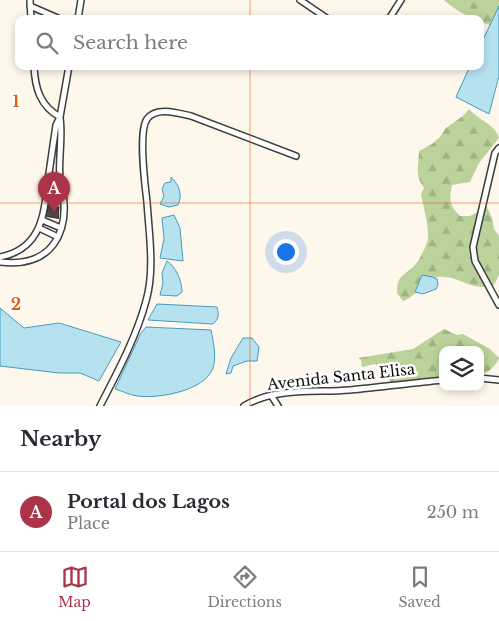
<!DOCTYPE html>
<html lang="en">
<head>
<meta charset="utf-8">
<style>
	:root { --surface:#fff; --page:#f2f2f3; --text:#2b2b33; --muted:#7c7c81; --line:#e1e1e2; --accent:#ab3449 }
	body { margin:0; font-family:"Libre Baskerville",serif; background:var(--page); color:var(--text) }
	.controls { position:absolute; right:15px; bottom:15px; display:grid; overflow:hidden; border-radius:10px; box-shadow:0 2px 8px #0003 }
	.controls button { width:45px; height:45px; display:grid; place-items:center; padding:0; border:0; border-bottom:1px solid var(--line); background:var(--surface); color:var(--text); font:25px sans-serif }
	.you { position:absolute; left:285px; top:251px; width:18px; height:18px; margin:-12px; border:4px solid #fff; border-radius:50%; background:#1a73e8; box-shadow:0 0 0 8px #1a73e833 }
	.badge { display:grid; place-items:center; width:32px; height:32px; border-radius:50%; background:var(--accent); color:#fff; font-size:16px; font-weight:700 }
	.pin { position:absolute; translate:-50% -41px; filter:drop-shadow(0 1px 2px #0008) }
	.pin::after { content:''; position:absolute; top:26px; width:18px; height:15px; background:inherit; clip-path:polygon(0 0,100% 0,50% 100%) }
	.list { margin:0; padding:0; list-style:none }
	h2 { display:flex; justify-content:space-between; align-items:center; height:65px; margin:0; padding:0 20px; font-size:21px }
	h2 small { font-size:16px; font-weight:400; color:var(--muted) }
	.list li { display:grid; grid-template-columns:32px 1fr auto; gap:15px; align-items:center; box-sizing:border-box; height:80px; padding:0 20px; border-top:1px solid var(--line) }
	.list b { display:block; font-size:19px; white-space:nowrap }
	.list p { margin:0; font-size:16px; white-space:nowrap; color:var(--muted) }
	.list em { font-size:16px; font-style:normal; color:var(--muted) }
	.icon { flex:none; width:28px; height:28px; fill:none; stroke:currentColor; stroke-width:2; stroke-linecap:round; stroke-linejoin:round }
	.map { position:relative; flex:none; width:499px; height:406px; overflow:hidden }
	.search { position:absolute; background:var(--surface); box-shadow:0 2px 8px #0003; left:15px; right:15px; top:15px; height:55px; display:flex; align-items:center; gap:12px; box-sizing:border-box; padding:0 18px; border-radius:10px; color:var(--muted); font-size:19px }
	.sheet { height:145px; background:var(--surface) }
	nav { display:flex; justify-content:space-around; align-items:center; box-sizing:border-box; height:70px; border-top:1px solid var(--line); background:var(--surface); font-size:14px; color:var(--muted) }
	nav a { display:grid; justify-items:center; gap:2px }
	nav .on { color:var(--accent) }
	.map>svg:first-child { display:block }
	.forest { fill:url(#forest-firs) }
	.water { fill:#b6e1ef; stroke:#459dbd }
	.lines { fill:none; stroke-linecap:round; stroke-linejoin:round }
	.minor-casing { stroke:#3e3e3e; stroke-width:8 }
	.minor { stroke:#fff; stroke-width:5 }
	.wall { fill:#47413f }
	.building { fill:#534c49; stroke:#3a3533 }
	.grid { fill:none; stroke:#e8590c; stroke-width:1; stroke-opacity:0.55 }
	.labels { text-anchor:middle; stroke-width:5; stroke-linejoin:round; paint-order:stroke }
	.street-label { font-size:15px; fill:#0b0b0b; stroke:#fff }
	.grid-label { font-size:16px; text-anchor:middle; font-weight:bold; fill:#e8590c; stroke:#fff; stroke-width:5; stroke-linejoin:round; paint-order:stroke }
</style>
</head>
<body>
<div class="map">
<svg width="499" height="406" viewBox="0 0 499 406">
	<defs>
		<pattern id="forest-firs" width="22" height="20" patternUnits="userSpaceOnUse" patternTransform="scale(1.25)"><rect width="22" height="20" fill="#bbd29b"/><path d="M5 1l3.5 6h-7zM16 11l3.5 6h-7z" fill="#9fb384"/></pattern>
	</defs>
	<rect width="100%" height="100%" fill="#fdf7ec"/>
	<path class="forest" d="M444,0H499V28L480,22V19C469,19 453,8 444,0Z
		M469,109C477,119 496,125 499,138L479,163L470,182L452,185C449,200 449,205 460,216H470L487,207L492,218L494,229L499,236V275L494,285C471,293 459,274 438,277C424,279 418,296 403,301L397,293C397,277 401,277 412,268C418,264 428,244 428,237C429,227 423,205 421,194L424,188C414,174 419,166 419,151L432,144L440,137L446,128L463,116Z
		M444,329L457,335L463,334L490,349L499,358C496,366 489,372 480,375V350H443V378L396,383L391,382L375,364L362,367L361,360L358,358L413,349Z"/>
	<path class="water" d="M499,6V76L489,114L456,97L470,66H480V46Z
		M171,177C179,185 183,194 178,205L169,207L160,204L164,196L162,189L165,183L171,182Z
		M174,215L180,228L183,261L160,258L164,239L162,218Z
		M167,261C176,267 182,281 182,292L177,296L160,295L163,283L162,273Z
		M422,275L432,277L437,279L438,285L436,289L423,294L415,292Z
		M157,304L217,307C219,315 219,319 213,324L148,320Z
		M0,308L24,328L59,323L121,342L99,381L80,373H59L0,366Z
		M146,327L211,330C213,342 217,356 213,368C205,391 158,399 137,396C130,395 122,391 115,389L141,333Z
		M243,338H252L259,347L257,361H247L233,366L231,373L226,374L231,358Z"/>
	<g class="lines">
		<g class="minor-casing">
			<path id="minor" d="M30,0L31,19
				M300,0L328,19
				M30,6L60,19
				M78,19L81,0
				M389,19L401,0
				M34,66C35,88 40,106 60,117
				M60,118C63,138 58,159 60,179
				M499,148L495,153L473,247L475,261L499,305
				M46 185a8 8 0 1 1 16 0a8 8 0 1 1-16 0Z
				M48,180L56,125L60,117L69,66
				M42,220L61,228
				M39,228L58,237
				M0,257C37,250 44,221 47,188
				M0,262C51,268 71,234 62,187
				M480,378L499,380
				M271,395L278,406
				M100,406C117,373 136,338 146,301C155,270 149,234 147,202C145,185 138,132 147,119C156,106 178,113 191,116L296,156
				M244,406C275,387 315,393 350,390C381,387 412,383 443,380"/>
		</g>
		<use href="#minor" class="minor"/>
	</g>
	<path class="wall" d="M59,207V219L47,217L46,216Z"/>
	<path class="building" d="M48,206L59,207L58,218L46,216Z"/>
	<path class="grid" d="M250,0V19M250,66V406M0,203H499"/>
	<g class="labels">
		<g class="street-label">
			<text transform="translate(341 377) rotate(-6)" y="5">Avenida Santa Elisa</text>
		</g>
	</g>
	<g class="grid-label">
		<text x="16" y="107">1</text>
		<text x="16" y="310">2</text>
	</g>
</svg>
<div class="controls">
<button><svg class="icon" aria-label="layers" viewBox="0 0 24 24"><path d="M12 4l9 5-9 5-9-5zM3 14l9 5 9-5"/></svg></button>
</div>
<div class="you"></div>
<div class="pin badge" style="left:54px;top:213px">A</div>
<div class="search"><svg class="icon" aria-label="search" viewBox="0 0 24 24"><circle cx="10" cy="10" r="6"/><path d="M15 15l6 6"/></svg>Search here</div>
</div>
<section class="sheet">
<h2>Nearby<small></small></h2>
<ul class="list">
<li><span class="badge">A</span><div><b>Portal dos Lagos</b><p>Place</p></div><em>250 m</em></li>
</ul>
</section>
<nav>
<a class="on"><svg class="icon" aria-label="map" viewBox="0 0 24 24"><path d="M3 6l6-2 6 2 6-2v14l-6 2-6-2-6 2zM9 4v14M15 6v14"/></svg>Map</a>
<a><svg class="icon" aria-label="directions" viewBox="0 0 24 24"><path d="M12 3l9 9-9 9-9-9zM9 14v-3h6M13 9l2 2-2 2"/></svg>Directions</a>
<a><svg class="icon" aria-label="saved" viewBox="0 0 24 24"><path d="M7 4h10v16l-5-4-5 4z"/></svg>Saved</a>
</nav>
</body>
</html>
